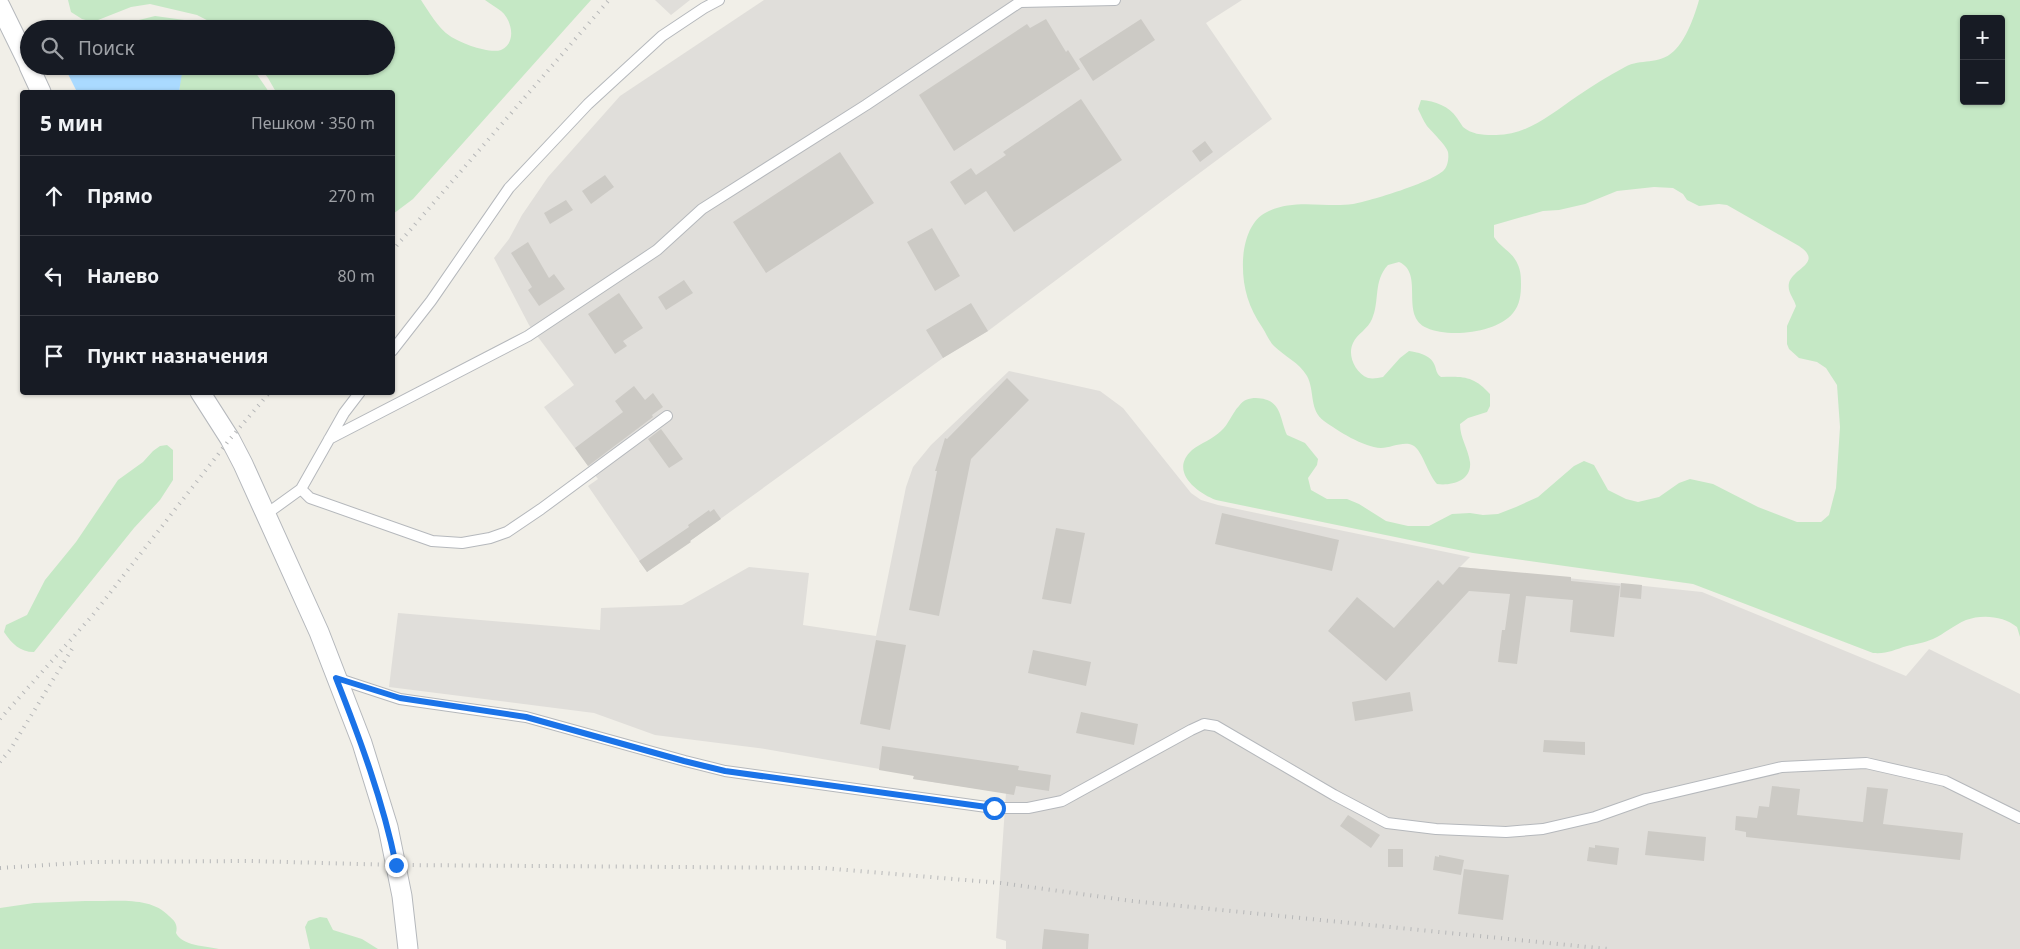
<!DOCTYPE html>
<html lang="ru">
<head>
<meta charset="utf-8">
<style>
	:root { --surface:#171b24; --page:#242831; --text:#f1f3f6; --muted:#9ea1a6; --line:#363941 }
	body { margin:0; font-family:"Noto Sans",sans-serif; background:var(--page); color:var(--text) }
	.controls { position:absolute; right:15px; top:15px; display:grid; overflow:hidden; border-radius:5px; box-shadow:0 1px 4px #0004 }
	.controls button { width:45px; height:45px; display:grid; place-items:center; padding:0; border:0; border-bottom:1px solid var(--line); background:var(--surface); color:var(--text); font:25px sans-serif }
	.stop { position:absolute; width:15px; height:15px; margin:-11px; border:4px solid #1a73e8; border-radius:50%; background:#fff }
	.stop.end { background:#1a73e8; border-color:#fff; box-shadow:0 1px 5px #0008 }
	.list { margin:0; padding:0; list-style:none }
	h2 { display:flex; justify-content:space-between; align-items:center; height:65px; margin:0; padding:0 20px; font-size:21px }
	h2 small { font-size:16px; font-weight:400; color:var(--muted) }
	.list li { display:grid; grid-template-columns:32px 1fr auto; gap:15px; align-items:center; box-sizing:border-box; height:80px; padding:0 20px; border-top:1px solid var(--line) }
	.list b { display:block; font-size:19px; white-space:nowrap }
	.list em { font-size:16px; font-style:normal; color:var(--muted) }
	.icon { flex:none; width:28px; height:28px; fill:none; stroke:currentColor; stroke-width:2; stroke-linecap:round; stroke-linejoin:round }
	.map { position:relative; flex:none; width:2020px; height:949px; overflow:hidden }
	.search { position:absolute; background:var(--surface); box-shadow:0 1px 4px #0004; left:20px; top:20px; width:375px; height:55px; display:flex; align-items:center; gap:12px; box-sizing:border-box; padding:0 18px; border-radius:28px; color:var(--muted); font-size:19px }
	.panel { position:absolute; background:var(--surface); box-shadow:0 1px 4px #0004; left:20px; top:90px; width:375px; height:305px; border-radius:5px }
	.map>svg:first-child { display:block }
	.industrial { fill:#e0deda }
	.green { fill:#c5e8c5; fill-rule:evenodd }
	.water { fill:#aadaff }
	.building { fill:#cccac5 }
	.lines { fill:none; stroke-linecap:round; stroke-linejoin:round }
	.service-casing { stroke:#b5b8bc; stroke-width:12 }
	.minor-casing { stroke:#b5b8bc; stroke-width:21 }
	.service { stroke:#fff; stroke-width:10 }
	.minor { stroke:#fff; stroke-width:19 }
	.rail { stroke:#b6b7b8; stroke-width:4; stroke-dasharray:1 6; stroke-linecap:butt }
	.route { stroke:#1a73e8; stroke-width:6 }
</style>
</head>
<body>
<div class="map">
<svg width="2020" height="949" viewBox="0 0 2020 949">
	<rect width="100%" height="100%" fill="#f1efe8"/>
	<path class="industrial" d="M655,0H690L671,15Z
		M764,0H1242L1206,23L1272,119L988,331L943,358L647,572L588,486L598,479L544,407L574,385L529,325L494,258L509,239L522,215L548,177L620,96Z
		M1009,371L1100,391L1123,408L1191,493L1201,500L1218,505L1470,557L1460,567L1702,592L1906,676L1929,649L2020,694V949H1006V941L996,938L1006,793L913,779L914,775L765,749L655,735L594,713L389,687L398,613L600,630L601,608L682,605L749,567L809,573L803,625L876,636L906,487L913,467L931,445Z"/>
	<path class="green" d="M68,0H421C429,12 438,28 450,36C460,43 489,54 501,50C517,43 512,20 501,11C496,7 490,4 485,0H591L413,199L393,214L392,92H276L268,78L259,66H386V29H224L197,15L150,4L131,7L93,22L82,19L71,12Z
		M1699,0H2020V637L2017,627C2004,616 1982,614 1966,620C1954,625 1944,634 1933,639C1924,643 1915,644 1907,646C1893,650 1888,654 1873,653L1693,584L1473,553L1216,500C1196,492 1169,471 1192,450C1201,443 1213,439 1221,431C1229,424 1232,413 1239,406C1243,400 1249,398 1256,398C1282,399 1279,417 1287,435L1305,443L1318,459L1317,465L1308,478L1311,490L1327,499H1347L1359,504L1386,521L1408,526H1429L1452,514L1470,513L1483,515L1498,514L1516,507L1538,497L1574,466L1584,461L1594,465L1608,490L1626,499L1638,502L1659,497L1679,483L1690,479L1713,484L1758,507L1797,522H1821L1829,515L1836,488L1840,427L1837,385L1826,368L1817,362L1799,358L1789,349L1787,344V326L1796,306C1794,298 1787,292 1789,283C1793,268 1824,263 1799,246L1727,205L1719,204L1699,206L1687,200L1683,194L1673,188L1654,187L1617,191L1585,204L1559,210L1543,211L1494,225V237C1501,248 1513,252 1518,265C1521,272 1521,278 1521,284C1521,294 1520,305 1513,313C1497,333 1449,338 1427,328C1399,316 1425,273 1399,262L1388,265C1373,281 1380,301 1372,319C1368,329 1357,334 1353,343C1347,355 1355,373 1368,378C1373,379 1378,378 1383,377L1400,358L1409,351C1417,352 1429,355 1433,362C1437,368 1435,373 1441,377C1463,376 1474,376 1490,394V406L1487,412L1468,418L1460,424C1460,438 1468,448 1470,462C1472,481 1451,486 1437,484C1428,474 1422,451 1414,446C1405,440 1391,448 1381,448C1363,447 1338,431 1324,421C1309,410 1315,391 1307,376C1299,362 1285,357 1274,346C1269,341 1266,333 1262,327C1248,306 1242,286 1243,260C1244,242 1250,220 1267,212C1294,198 1325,208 1353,204C1370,201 1433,182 1444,170C1448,166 1449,157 1448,152C1446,145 1432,132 1427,126C1423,120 1421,115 1418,109L1421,100C1435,101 1449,106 1457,118C1459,121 1461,124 1463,127C1471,134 1482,135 1492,135C1525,137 1551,114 1576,97C1592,86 1608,76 1625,67C1641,58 1658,66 1674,51C1686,40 1695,15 1699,0ZM1964,19H2001V101H1964Z
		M155,16L192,21L209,29H103Z
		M182,66H251L269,92H179Z
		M167,445L173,450V480L160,500L134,528L34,652C20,652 12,644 4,632L6,625L27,615L45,580L76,542L118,480L143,462L153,451L160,446Z
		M85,901C112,902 150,895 169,916C175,921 178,925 176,933C182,946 206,946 219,949H0V908L34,903Z
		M320,917L327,918L333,930L362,939L378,949H310L305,927L308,921Z"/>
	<path class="water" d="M64,66H182L183,67L179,92H77Z"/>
	<path class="building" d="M1046,19L1066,52L1068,50L1080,69L954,151L919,95L1027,24L1030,28Z
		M1141,19L1155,40L1093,81L1079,59Z
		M1081,99L1122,160L1014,232L986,191L965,205L950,182L971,168L976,175L1006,155L1003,152Z
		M1205,141L1213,152L1200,162L1192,151Z
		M840,152L874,203L766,273L733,222Z
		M605,175L614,187L591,204L582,191Z
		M566,200L573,210L550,224L544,213Z
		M932,228L960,276L935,291L907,242Z
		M528,242L549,278L554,274L565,289L539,306L528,290L532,287L511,253Z
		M684,280L693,293L666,310L658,297Z
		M619,293L643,328L623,341L627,346L615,354L588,314Z
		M971,303L988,331L943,358L926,330Z
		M1007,378L1029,400L971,459L939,616L909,610L937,471H935L945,438L947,439Z
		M634,386L645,400L653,393L663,407L652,415L653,417L588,466L575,448L623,412L615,401Z
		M661,429L683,459L669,468L648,439Z
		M714,509L721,519L690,541L691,542L647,572L639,561L689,527L688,525L709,510L710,512Z
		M1222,513L1339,540L1332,571L1215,544Z
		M1056,528L1085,533L1071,604L1042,599Z
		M1459,567L1571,577V581L1620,586L1614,637L1570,632L1573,600L1526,596L1517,664L1498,662L1502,630H1505L1510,594L1469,591L1386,681L1328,631L1357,597L1394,628L1438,580L1443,585Z
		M1621,583L1642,585L1641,599L1620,597Z
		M876,640L906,645L890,730L860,724Z
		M1033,650L1091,662L1086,686L1028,673Z
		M1410,692L1413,711L1355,721L1352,702Z
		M1081,712L1138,724L1134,745L1076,733Z
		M1544,740L1585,742V755L1543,752Z
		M882,746L1019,766L1018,770L1051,775L1049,791L1016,786L1014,795L913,779L914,776L879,770Z
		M1772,786L1800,789L1797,815L1863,822L1867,787L1888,789L1883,824L1963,833L1960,860L1746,837V832L1735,830L1736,816L1757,818L1759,806L1769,807Z
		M1348,815L1380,835L1371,848L1340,826Z
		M1648,831L1706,837L1704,861L1645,855Z
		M1595,845L1619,848L1617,865L1587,861L1589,847L1595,848Z
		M1388,849H1403V867H1388Z
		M1439,855L1464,860L1461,875L1433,870L1435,856L1439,857Z
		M1464,869L1509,875L1503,920L1458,914Z
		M1044,929L1089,934L1088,949H1042Z"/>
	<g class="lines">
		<g class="service-casing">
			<path id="service" d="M392,351L431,301L509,188L588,104L662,36L704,8L719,0
				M329,439L528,336L657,250L702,209L866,105L1020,2L1115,0
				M301,489L310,498L432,541L462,543L490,538L507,532L541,509L667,416
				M265,515L301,489L344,413L360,392
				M336,678L400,699L526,717L685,761L725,771L994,808H1028L1062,801L1191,730L1204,724L1216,726L1334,795L1387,823L1436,829L1506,832L1543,829L1595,817L1646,799L1782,767L1866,763L1945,781L2020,818"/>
		</g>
		<g class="minor-casing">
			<path id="minor" d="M0,6L29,65
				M29,66L41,92
				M200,392L230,439L243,464L319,632L362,743L388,827L402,896L408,949"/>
		</g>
		<use href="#service" class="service"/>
		<use href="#minor" class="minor"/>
		<path class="rail" d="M392,251L609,0
			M0,719L92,616L230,439L270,392
			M0,762L10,750L75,644
			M0,868L92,862L250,861L396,865L823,868L1001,883L1132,901L1608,949"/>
	</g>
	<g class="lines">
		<path class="route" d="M396,865C383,801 360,739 336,678L400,698L526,717L684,761L725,771L994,808"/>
	</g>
</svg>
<div class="controls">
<button>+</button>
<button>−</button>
</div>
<div class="stop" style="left:994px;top:808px"></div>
<div class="stop end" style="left:396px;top:865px"></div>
<div class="search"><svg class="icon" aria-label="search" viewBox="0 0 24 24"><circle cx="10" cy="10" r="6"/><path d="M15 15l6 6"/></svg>Поиск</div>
<section class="panel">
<h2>5 мин<small>Пешком · 350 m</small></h2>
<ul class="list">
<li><svg class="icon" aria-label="ahead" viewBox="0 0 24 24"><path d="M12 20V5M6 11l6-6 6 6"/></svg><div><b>Прямо</b></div><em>270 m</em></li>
<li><svg class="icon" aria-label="left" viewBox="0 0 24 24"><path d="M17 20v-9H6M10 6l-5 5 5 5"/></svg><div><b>Налево</b></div><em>80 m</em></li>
<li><svg class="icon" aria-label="arrive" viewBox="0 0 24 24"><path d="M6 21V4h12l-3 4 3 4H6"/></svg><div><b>Пункт назначения</b></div></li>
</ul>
</section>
</div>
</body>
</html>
